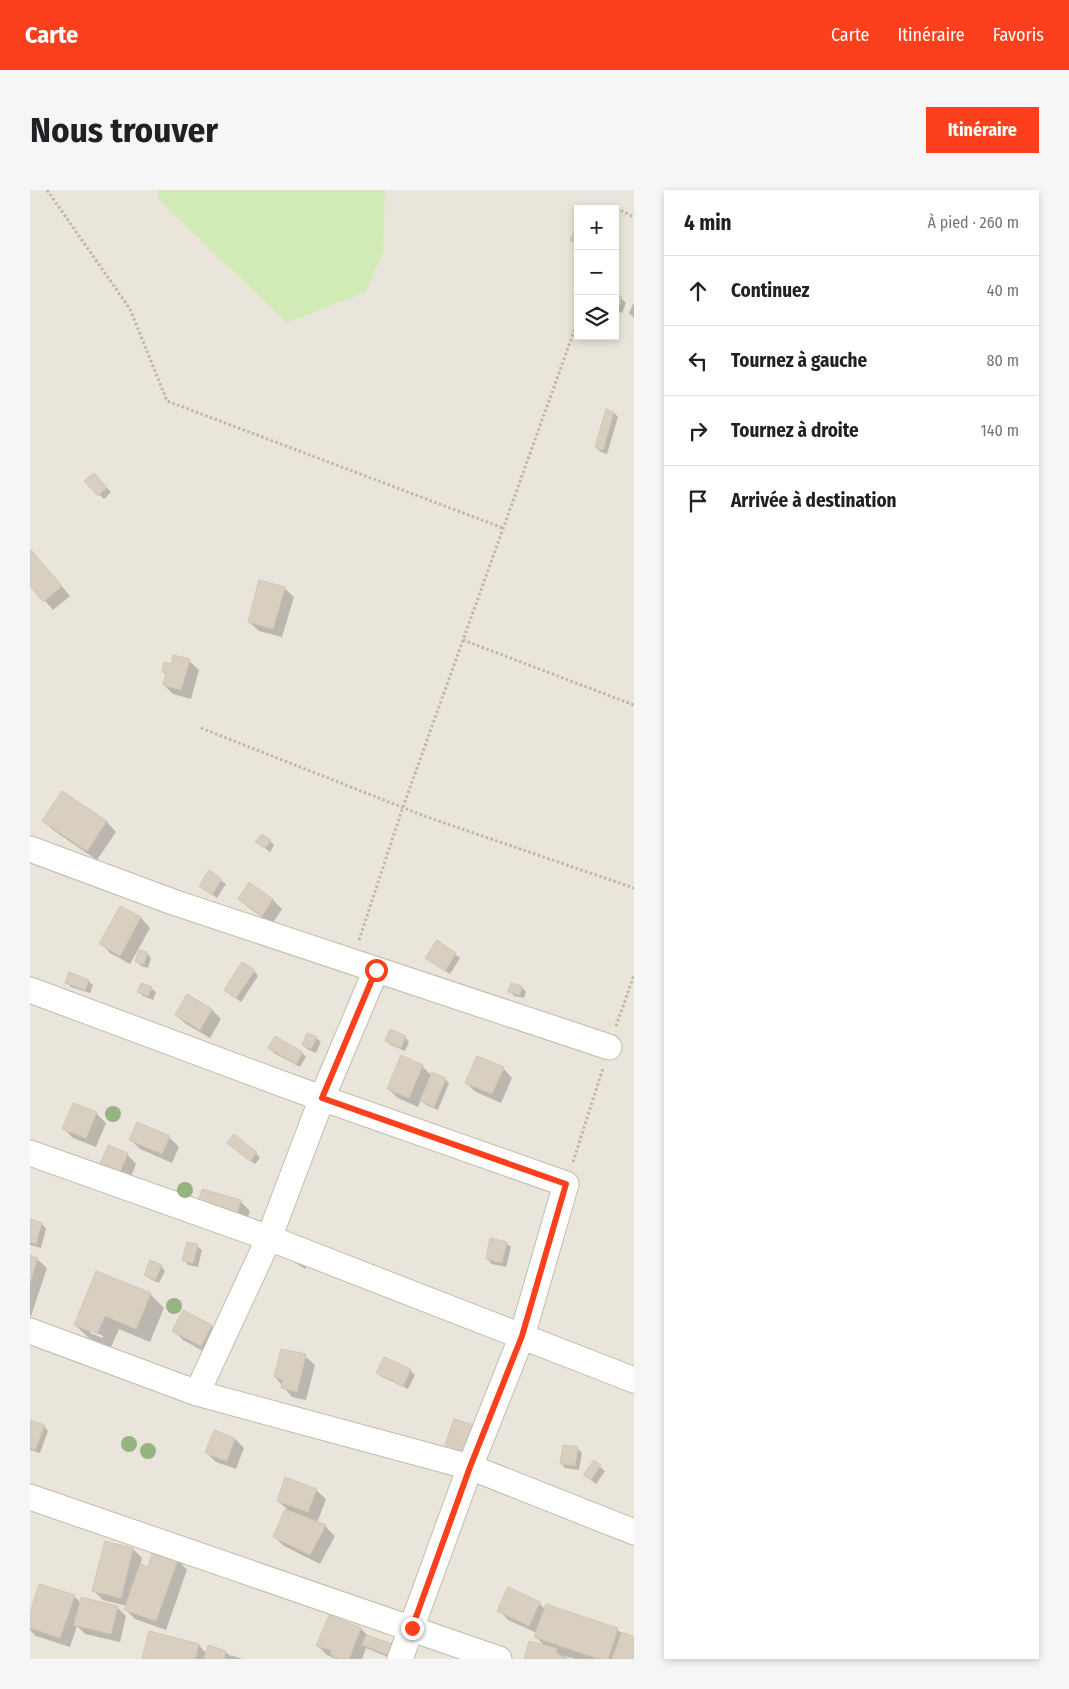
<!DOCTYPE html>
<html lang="fr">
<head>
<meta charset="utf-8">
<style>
	:root { --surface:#fff; --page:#f6f6f6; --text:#202124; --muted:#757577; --line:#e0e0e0; --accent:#fc3f1d }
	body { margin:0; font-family:"Fira Sans Condensed",sans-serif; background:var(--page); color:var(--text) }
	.controls { position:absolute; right:15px; top:15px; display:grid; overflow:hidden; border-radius:0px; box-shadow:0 2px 8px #0003 }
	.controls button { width:45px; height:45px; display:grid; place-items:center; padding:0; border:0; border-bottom:1px solid var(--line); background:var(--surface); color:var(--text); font:25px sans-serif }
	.stop { position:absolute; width:15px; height:15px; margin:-11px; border:4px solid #fc3f1d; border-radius:50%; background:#fff }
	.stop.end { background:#fc3f1d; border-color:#fff; box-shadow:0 1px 5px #0008 }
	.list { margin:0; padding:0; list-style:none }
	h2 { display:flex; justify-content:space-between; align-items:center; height:65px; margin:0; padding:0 20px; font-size:21px }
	h2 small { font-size:16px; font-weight:400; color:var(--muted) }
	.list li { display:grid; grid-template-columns:32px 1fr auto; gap:15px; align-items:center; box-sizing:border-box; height:70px; padding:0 20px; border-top:1px solid var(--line) }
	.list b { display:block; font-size:19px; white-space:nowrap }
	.list em { font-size:16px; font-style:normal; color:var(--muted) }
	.icon { flex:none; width:28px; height:28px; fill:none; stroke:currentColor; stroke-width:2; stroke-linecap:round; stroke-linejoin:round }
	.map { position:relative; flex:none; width:604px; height:1469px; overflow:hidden; border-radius:0px }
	header { display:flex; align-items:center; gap:30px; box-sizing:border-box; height:70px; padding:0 25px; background:var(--accent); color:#fff }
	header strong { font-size:24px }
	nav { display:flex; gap:28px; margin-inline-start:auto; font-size:18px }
	.intro { display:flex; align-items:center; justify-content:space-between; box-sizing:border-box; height:120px; padding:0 30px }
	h1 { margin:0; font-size:35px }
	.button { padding:12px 22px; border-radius:0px; background:var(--accent); color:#fff; font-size:18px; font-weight:700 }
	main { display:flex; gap:30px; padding:0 30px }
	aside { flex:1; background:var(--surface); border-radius:0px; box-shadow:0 2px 8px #0003 }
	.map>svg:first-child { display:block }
	.residential { fill:#eae5da; fill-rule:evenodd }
	.green { fill:#d2eab5 }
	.shadow { fill:#0003; fill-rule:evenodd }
	.building { fill:#d8cfc1; stroke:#d3c7b4 }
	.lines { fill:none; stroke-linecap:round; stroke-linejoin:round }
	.minor-casing { stroke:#c2bbae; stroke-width:27 }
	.path { stroke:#c4b79f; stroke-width:3; stroke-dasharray:2.5 2.5; stroke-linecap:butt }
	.minor { stroke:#fff; stroke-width:25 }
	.tree { fill:#97b381 }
	.route { stroke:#fc3f1d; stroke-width:6 }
</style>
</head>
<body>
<header>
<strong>Carte</strong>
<nav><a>Carte</a><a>Itinéraire</a><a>Favoris</a></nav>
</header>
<div class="intro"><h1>Nous trouver</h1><a class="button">Itinéraire</a></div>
<main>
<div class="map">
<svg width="604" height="1469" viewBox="0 0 604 1469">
	<rect width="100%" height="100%" fill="#f6f3ec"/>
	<path class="residential" d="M0,0H604V1469H0ZM548,19H585V146H548Z"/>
	<path class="green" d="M127,0H355L353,63L335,102L257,133L129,10Z"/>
	<path class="shadow" d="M585,106L591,108L596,113L592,123L585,120Z
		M603,114H604V128L599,123Z
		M584,223L588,227L577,264L571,262L566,257Z
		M64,285L81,302L74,309L56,291Z
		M0,359L40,406L23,420L0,394Z
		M254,398L264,407L252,447L229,441L219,432Z
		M159,471L169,480L161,509L143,504L134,495L136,485L133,482L142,475Z
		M32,603L77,632L86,642L67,670L23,640L13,631Z
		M240,651L244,655L240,662L227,652Z
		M179,682L196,694L187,708L170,696Z
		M219,694L243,710L252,719L242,734L219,718L209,709Z
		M91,717L111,728L120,738L100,774L80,763L71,753Z
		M407,752L430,768L420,784L397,768Z
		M117,763L121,768L118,778L111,776L107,771Z
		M224,781L228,786L211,812L195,800Z
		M58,791L63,795L60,803L41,797L36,792Z
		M492,797L496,802L494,808L484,806L480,801Z
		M121,798L126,802L123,810L113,806L109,801Z
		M182,820L191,829L180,848L156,834L146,825Z
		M375,847L379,852L375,861L361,855L356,851Z
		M286,848L291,852L286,863L277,859L273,855Z
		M240,858L272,863L276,867L270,877L244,863Z
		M392,876L402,886L415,889L419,893L408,920L396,915L391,910L388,917L368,908L358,899Z
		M473,878L482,888L471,913L446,902L436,893Z
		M66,923L76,933L66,957L43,948L34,939Z
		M139,947L149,957L142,973L110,959L101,950Z
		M203,957L226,963L230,968L225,974Z
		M97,964L106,974L100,989L79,988Z
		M173,1001L210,1011L220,1021L214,1039Z
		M0,1031L12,1034L16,1039L11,1058L0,1055Z
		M476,1053L481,1057L476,1077L462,1074L457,1069Z
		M167,1056L172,1060L168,1077L158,1075L154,1070Z
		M283,1065L275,1079L263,1071Z
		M0,1067L7,1069L17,1078L0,1129Z
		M131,1076L135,1081L129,1093L120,1089L115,1085Z
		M120,1104L134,1118L120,1152L89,1139L81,1157L59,1148L45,1135ZM60,1140L73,1146V1148L60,1143Z
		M181,1136L190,1146L180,1165L153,1150L144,1141Z
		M275,1166L285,1175L276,1210L262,1207L245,1187Z
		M380,1180L385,1185L378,1199L352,1187L348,1183Z
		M0,1231L14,1236L18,1241L10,1263L0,1260Z
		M185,1242L205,1249L214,1258L206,1279L186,1272L177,1263Z
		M548,1259L552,1263L549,1280L535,1278L531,1273Z
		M564,1272L575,1281L566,1294L555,1285Z
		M286,1300L296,1309L287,1333L295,1336L305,1346L290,1374L254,1356L244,1346L257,1319L248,1311Z
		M75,1352L103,1359L112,1368L110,1376L118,1378L148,1370L157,1380L136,1440L105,1429L96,1420L97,1416L73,1410L63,1400Z
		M44,1406L51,1413L87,1417L96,1426L90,1452L55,1444L47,1436L40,1457L6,1446L0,1440V1427Z
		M509,1413L515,1419L516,1415L588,1440L592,1444L604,1448V1469H545L535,1466L538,1469H495L515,1456L505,1446L507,1443L478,1430L469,1420Z
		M300,1427L331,1439L363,1469L336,1458L332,1469H306L297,1465L288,1456Z
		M169,1455L177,1464L196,1462L201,1467V1465L212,1469H113Z"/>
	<path class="building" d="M548,35V54L540,50Z
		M585,105L592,107L588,119L585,118Z
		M576,219L584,222L573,260L565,257Z
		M64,283L77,297L68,306L54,291Z
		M0,359L32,396L13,412L0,396Z
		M229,390L255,397L243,439L218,432Z
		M143,465L160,469L151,500L133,495L136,483L132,482L134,472L141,474Z
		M32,601L77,631L57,661L12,631Z
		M232,644L241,650L235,658L225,652Z
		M179,680L192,689L182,705L169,696Z
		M219,692L243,709L232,726L208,709Z
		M90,716L111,727L90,766L69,754Z
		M407,750L426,763L415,781L395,768Z
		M109,760L117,762L114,774L105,772Z
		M212,772L225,780L206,808L194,800Z
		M39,782L59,790L55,800L35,793Z
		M111,793L122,797L118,806L107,802Z
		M481,793L492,796L490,805L478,802Z
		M157,804L182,819L170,840L145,825Z
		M360,839L376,846L371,858L355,851Z
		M277,843L287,847L281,859L272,855Z
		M245,846L273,862L266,874L238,858Z
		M371,865L393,875L379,908L357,899Z
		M447,866L474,877L462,904L435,893Z
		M402,882L416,888L404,917L390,911Z
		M43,913L67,922L56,948L32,939Z
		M107,932L140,946L132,964L99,950Z
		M204,944L227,962L220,971L197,953Z
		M78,955L98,963L88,987L68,979Z
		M172,999L211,1010L205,1030L166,1019Z
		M0,1029L12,1033L6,1054L0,1052Z
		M460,1048L477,1052L472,1073L456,1069Z
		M157,1052L168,1054L163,1073L152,1071Z
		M0,1065L8,1068L0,1093Z
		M120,1070L132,1075L125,1090L114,1085Z
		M66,1081L121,1103L106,1139L75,1126L67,1144L44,1135Z
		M153,1120L182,1135L171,1156L142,1141Z
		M251,1159L276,1164L267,1202L251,1198L253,1190L244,1187Z
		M354,1167L381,1179L373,1196L346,1183Z
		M424,1229L447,1236L436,1269L413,1261Z
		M0,1230L15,1235L5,1260L0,1258Z
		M184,1240L205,1248L197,1271L175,1263Z
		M533,1255L548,1257L545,1276L530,1274Z
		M564,1270L571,1275L561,1290L553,1285Z
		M255,1287L287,1299L278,1322L247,1311Z
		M255,1319L296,1335L280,1365L243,1347Z
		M75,1351L103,1358L91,1408L62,1401Z
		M123,1360L148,1369L126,1431L94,1420L110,1374L118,1377Z
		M9,1394L45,1405L30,1448L0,1438V1423Z
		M478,1397L510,1412L499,1436L467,1421Z
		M51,1407L88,1416L81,1444L44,1435Z
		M516,1414L588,1438L578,1469H569L504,1447Z
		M299,1425L331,1438L319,1469H309L301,1465V1460L286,1456Z
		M119,1441L169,1454L165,1469H112Z
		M592,1442L604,1447V1469H582Z
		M336,1445L363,1454L359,1465L332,1455Z
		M499,1451L526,1458L527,1464L539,1469H494Z
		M178,1455L196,1461L194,1469H174Z"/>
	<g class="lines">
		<g class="minor-casing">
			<path id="minor" d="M0,659L143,712L579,857
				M0,800L266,899L536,994L492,1146L440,1277L370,1469
				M0,963L239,1048L604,1190
				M0,1141L167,1203L440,1277L604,1342
				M167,1203L239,1048L292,908L346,780
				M0,1307L469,1469"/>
		</g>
		<path class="path" d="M17,0L100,119L137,211L473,338
			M585,25L588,19L604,27
			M433,450L604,515
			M171,538L397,627L604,698
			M329,750L373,617L548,130
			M586,836L604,785
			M543,972L573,878"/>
		<use href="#minor" class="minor"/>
	</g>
	<g class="tree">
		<circle cx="83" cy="924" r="8"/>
		<circle cx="155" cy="1000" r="8"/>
		<circle cx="144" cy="1116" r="8"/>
		<circle cx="99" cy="1254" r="8"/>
		<circle cx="118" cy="1261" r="8"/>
	</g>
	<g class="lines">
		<path class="route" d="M346,780L292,908L536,994L492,1146L440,1277L382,1438"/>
	</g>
</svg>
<div class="controls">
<button>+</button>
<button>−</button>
<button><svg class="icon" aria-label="layers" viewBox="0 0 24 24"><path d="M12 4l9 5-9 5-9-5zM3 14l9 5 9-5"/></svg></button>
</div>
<div class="stop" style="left:346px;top:780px"></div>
<div class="stop end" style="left:382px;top:1438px"></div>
</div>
<aside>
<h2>4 min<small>À pied · 260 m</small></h2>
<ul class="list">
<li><svg class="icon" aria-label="ahead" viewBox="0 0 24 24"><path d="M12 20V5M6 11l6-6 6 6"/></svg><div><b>Continuez</b></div><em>40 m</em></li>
<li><svg class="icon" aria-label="left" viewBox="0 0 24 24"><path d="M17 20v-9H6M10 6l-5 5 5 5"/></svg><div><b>Tournez à gauche</b></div><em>80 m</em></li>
<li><svg class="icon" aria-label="right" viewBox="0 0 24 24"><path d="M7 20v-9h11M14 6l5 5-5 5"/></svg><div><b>Tournez à droite</b></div><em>140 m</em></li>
<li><svg class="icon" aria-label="arrive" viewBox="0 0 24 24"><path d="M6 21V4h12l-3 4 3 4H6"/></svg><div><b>Arrivée à destination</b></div></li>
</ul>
</aside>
</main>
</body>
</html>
